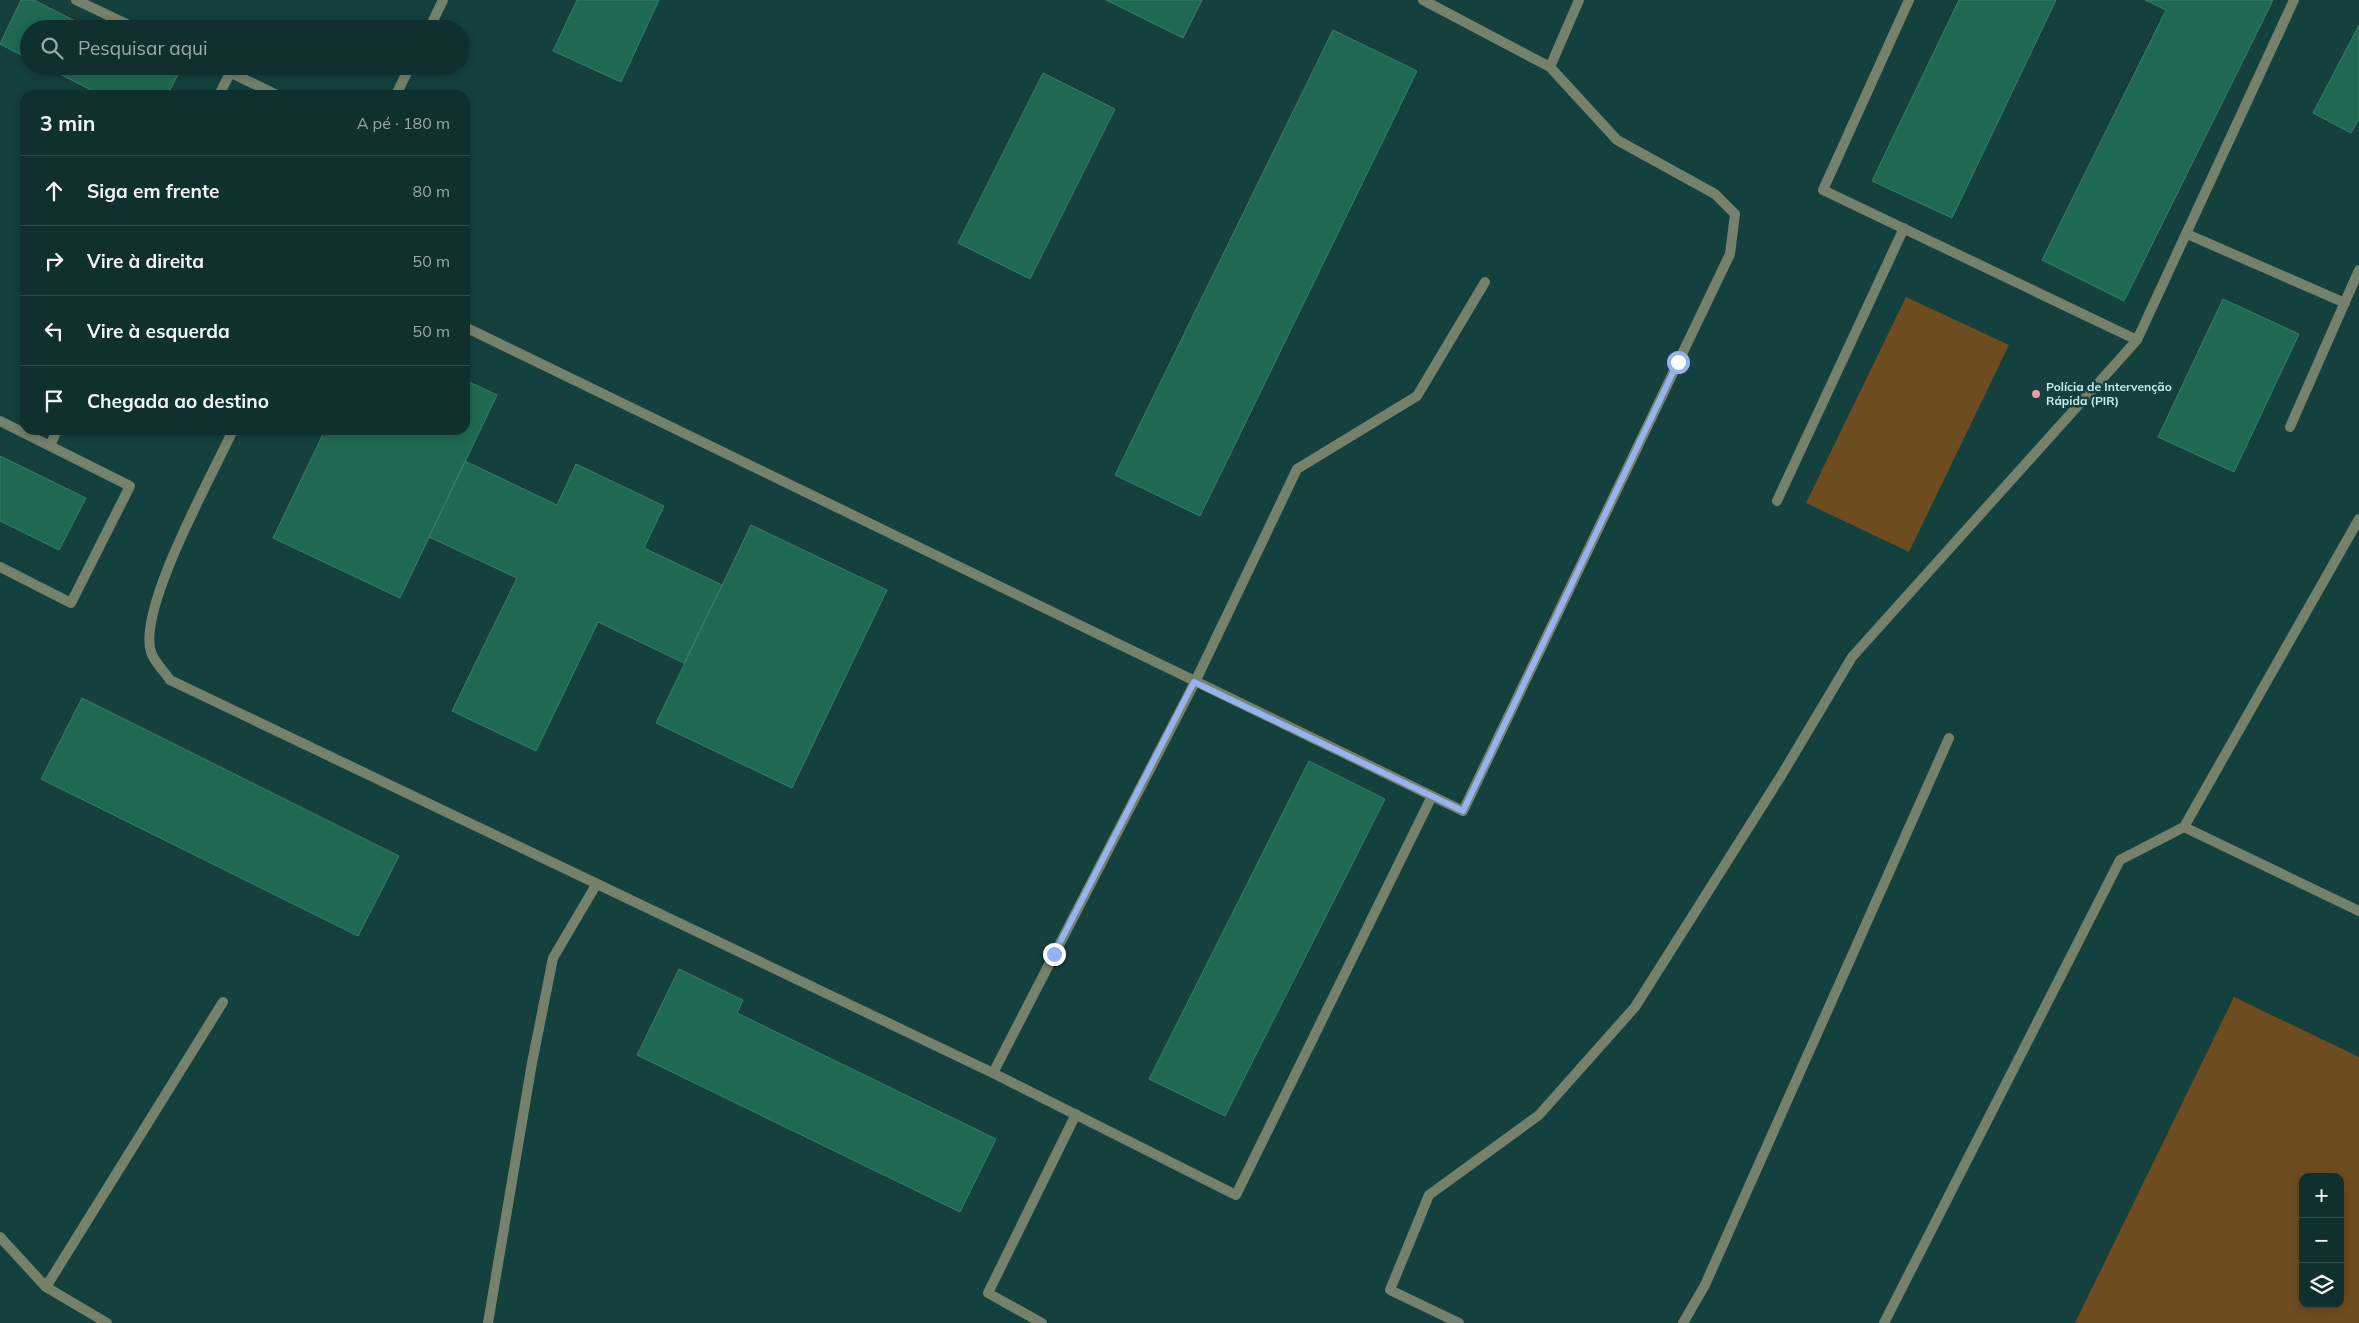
<!DOCTYPE html>
<html lang="pt">
<head>
<meta charset="utf-8">
<style>
	:root { --surface:#0f302e; --page:#183836; --text:#f1f3f6; --muted:#9ba9aa; --line:#2f4b4a }
	body { margin:0; font-family:Mulish,sans-serif; background:var(--page); color:var(--text) }
	.controls { position:absolute; right:15px; bottom:15px; display:grid; overflow:hidden; border-radius:10px; box-shadow:0 2px 8px #0003 }
	.controls button { width:45px; height:45px; display:grid; place-items:center; padding:0; border:0; border-bottom:1px solid var(--line); background:var(--surface); color:var(--text); font:25px sans-serif }
	.stop { position:absolute; width:15px; height:15px; margin:-11px; border:4px solid #95b2f1; border-radius:50%; background:#fff }
	.stop.end { background:#95b2f1; border-color:#fff; box-shadow:0 1px 5px #0008 }
	.list { margin:0; padding:0; list-style:none }
	h2 { display:flex; justify-content:space-between; align-items:center; height:65px; margin:0; padding:0 20px; font-size:21px }
	h2 small { font-size:16px; font-weight:400; color:var(--muted) }
	.list li { display:grid; grid-template-columns:32px 1fr auto; gap:15px; align-items:center; box-sizing:border-box; height:70px; padding:0 20px; border-top:1px solid var(--line) }
	.list b { display:block; font-size:19px; white-space:nowrap }
	.list em { font-size:16px; font-style:normal; color:var(--muted) }
	.icon { flex:none; width:28px; height:28px; fill:none; stroke:currentColor; stroke-width:2; stroke-linecap:round; stroke-linejoin:round }
	.map { position:relative; flex:none; width:2359px; height:1323px; overflow:hidden }
	.search { position:absolute; background:var(--surface); box-shadow:0 2px 8px #0003; left:20px; top:20px; width:450px; height:55px; display:flex; align-items:center; gap:12px; box-sizing:border-box; padding:0 18px; border-radius:28px; color:var(--muted); font-size:19px }
	.panel { position:absolute; background:var(--surface); box-shadow:0 2px 8px #0003; left:20px; top:90px; width:450px; height:345px; border-radius:15px }
	.map>svg:first-child { display:block }
	.green { fill:#6d4c20; fill-rule:evenodd }
	.building { fill:#1e6854; stroke:#387e6a }
	.lines { fill:none; stroke-linecap:round; stroke-linejoin:round }
	.service { stroke:#75816b; stroke-width:10 }
	.route { stroke:#95b2f1; stroke-width:6 }
	.poi-dot { fill:#f49aa6; stroke:#14403e; stroke-width:2 }
	.labels { text-anchor:middle; stroke-width:5; stroke-linejoin:round; paint-order:stroke }
	.poi-label { font-size:12px; font-weight:bold; fill:#c5ebe8; stroke:#14403e; text-anchor:start }
</style>
</head>
<body>
<div class="map">
<svg width="2359" height="1323" viewBox="0 0 2359 1323">
	<rect width="100%" height="100%" fill="#14403e"/>
	<path class="green" d="M1906,297L2009,345L1909,552L1806,503Z
		M2234,997L2359,1057V1323H2075ZM2303,1177H2340V1304H2303Z"/>
	<path class="building" d="M21,0H34L91,29H29V59L0,44Z
		M577,0H659L621,82L553,51Z
		M1106,0H1202L1183,38Z
		M1959,0H2056L1952,218L1872,181Z
		M2145,0H2273L2124,301L2042,260L2166,10Z
		M2359,25V119L2351,133L2313,113Z
		M1333,30L1417,71L1200,516L1115,475Z
		M44,66H166L179,73L167,95H101Z
		M1043,73L1115,109L1030,279L958,243Z
		M2223,299L2299,334L2234,472L2158,437Z
		M465,380L497,395L400,598L273,538L325,430H465Z
		M0,456L86,498L59,550L0,521Z
		M465,461L557,505L576,464L664,506L644,548L722,585L684,663L598,622L536,751L452,711L517,578L429,537Z
		M751,525L887,590L792,788L656,723Z
		M82,698L399,856L358,936L41,779Z
		M1309,761L1385,799L1225,1116L1149,1079Z
		M679,969L743,1000L737,1013L996,1139L960,1212L637,1055Z"/>
	<g class="lines">
		<path class="service" d="M76,0L137,29
			M1909,0L1823,190L2137,340
			M429,29L443,0
			M217,66L277,95
			M1550,67L1579,0
			M219,95L230,73
			M396,95L410,66
			M2187,234L2345,303
			M465,327L1463,811L1730,254L1735,214L1715,194L1617,140L1550,67L1423,0
			M0,421L130,486L71,603L0,567
			M2290,427L2359,270
			M233,430C213,474 137,609 151,652C154,662 165,672 170,680L993,1073L1236,1195L1432,796
			M50,446L57,430
			M1777,501L1904,228
			M2184,827L2359,911
			M993,1073L1195,682L1297,469L1417,396L1485,282
			M0,1237L46,1287L107,1323
			M46,1287L223,1002
			M488,1323L532,1063L553,958L596,885
			M1042,1323L988,1293L1076,1114
			M1459,1323L1390,1290L1429,1195L1539,1115L1635,1007L1781,776L1852,657L2137,340L2294,0
			M1683,1323L1705,1285L1949,738
			M1884,1323L2120,860L2184,827L2359,519"/>
	</g>
	<g class="lines">
		<path class="route" d="M1054,954L1194,682L1463,811L1678,362"/>
	</g>
	<circle class="poi-dot" cx="2036" cy="394" r="5"/>
	<g class="labels">
		<g class="poi-label">
			<text x="2046" y="391">Polícia de Intervenção<tspan x="2046" dy="14">Rápida (PIR)</tspan></text>
		</g>
	</g>
</svg>
<div class="controls">
<button>+</button>
<button>−</button>
<button><svg class="icon" aria-label="layers" viewBox="0 0 24 24"><path d="M12 4l9 5-9 5-9-5zM3 14l9 5 9-5"/></svg></button>
</div>
<div class="stop" style="left:1678px;top:362px"></div>
<div class="stop end" style="left:1054px;top:954px"></div>
<div class="search"><svg class="icon" aria-label="search" viewBox="0 0 24 24"><circle cx="10" cy="10" r="6"/><path d="M15 15l6 6"/></svg>Pesquisar aqui</div>
<section class="panel">
<h2>3 min<small>A pé · 180 m</small></h2>
<ul class="list">
<li><svg class="icon" aria-label="ahead" viewBox="0 0 24 24"><path d="M12 20V5M6 11l6-6 6 6"/></svg><div><b>Siga em frente</b></div><em>80 m</em></li>
<li><svg class="icon" aria-label="right" viewBox="0 0 24 24"><path d="M7 20v-9h11M14 6l5 5-5 5"/></svg><div><b>Vire à direita</b></div><em>50 m</em></li>
<li><svg class="icon" aria-label="left" viewBox="0 0 24 24"><path d="M17 20v-9H6M10 6l-5 5 5 5"/></svg><div><b>Vire à esquerda</b></div><em>50 m</em></li>
<li><svg class="icon" aria-label="arrive" viewBox="0 0 24 24"><path d="M6 21V4h12l-3 4 3 4H6"/></svg><div><b>Chegada ao destino</b></div></li>
</ul>
</section>
</div>
</body>
</html>
